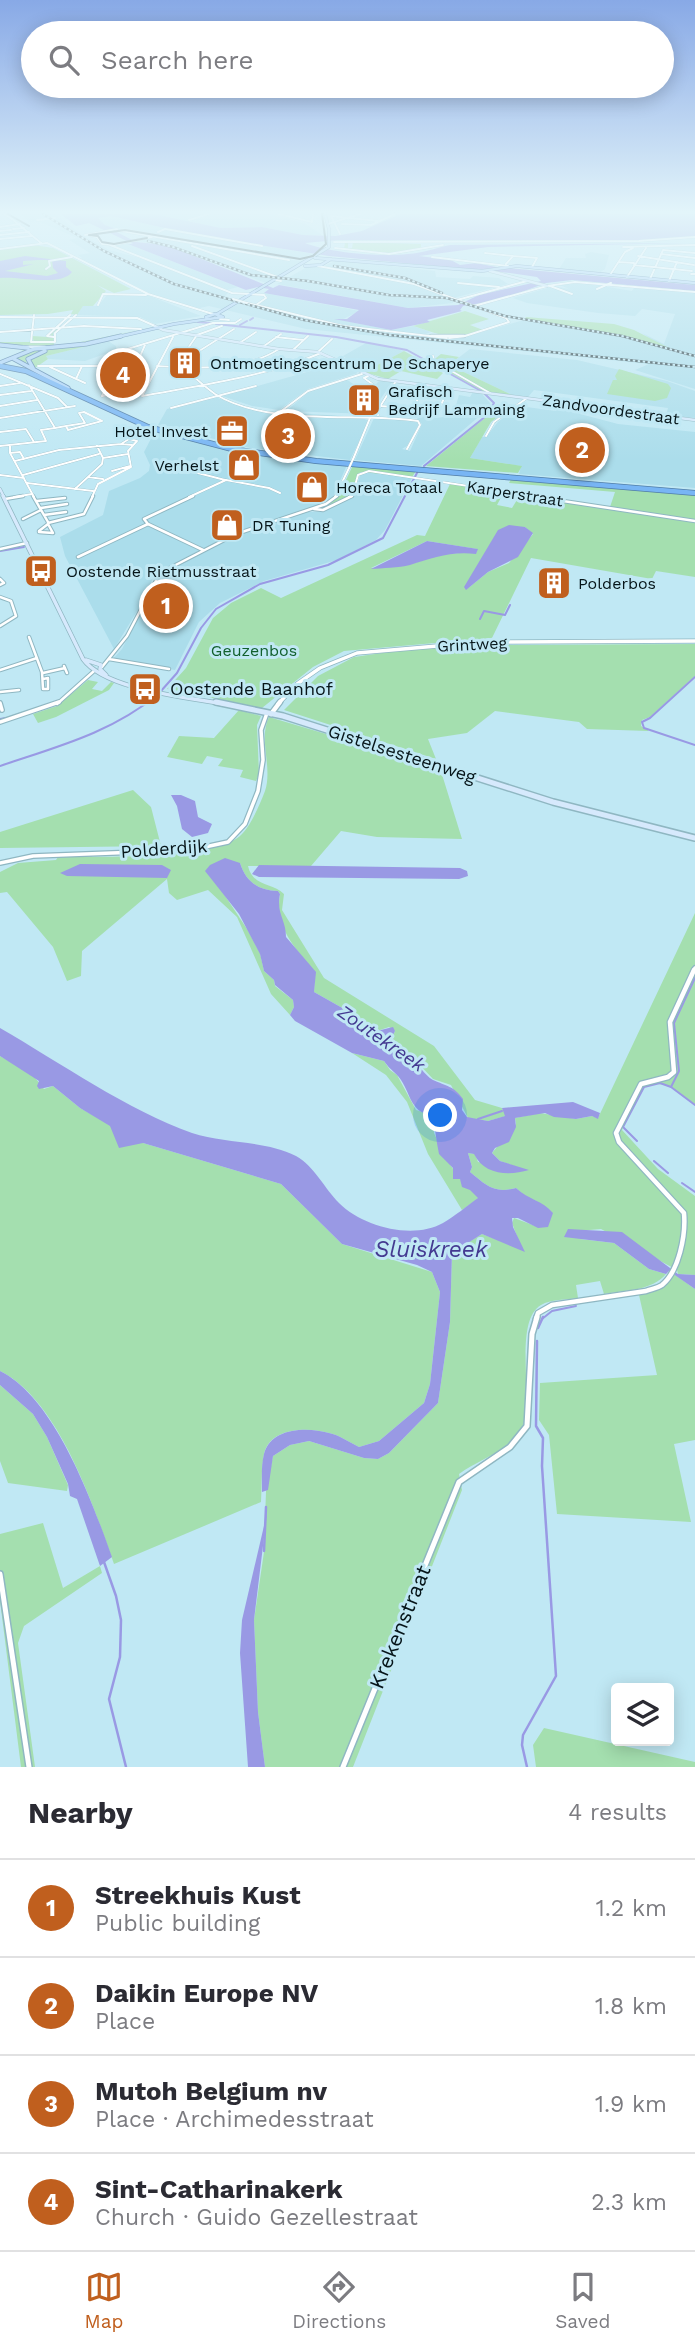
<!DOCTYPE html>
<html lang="en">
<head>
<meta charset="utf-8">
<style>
	:root { --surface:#fff; --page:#f7f7f7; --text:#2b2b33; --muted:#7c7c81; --line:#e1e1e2; --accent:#c05f1e }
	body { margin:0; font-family:"Work Sans",sans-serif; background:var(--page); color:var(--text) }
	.controls { position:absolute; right:21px; bottom:21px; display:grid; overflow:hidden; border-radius:7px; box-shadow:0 4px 18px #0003 }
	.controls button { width:63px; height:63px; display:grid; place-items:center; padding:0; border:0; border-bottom:2px solid var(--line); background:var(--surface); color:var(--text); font:35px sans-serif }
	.you { position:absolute; left:441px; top:1116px; width:24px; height:24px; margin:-18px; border:5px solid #fff; border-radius:50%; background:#1a73e8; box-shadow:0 0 0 10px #1a73e833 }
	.badge { display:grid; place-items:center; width:46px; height:46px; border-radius:50%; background:var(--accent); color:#fff; font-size:23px; font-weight:700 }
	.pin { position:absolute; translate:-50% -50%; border:4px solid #fff; box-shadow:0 2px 7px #0006 }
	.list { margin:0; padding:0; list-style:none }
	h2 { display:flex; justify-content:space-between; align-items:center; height:91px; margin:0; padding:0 28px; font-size:30px }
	h2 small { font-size:23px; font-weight:400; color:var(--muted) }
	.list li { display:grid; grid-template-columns:46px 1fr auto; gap:21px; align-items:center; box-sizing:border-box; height:98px; padding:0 28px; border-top:2px solid var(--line) }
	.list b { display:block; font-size:26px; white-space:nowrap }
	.list p { margin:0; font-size:23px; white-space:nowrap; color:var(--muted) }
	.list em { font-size:23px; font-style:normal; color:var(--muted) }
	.icon { flex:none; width:38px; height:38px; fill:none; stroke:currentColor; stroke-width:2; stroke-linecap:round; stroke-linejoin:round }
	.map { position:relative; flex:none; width:695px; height:1767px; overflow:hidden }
	.search { position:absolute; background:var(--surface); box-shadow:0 4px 18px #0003; left:21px; right:21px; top:21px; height:77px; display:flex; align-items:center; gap:18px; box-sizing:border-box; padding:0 24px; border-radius:38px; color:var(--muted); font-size:26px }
	.sheet { height:483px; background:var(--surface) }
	nav { display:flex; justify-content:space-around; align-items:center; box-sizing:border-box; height:98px; border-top:2px solid var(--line); background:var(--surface); font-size:19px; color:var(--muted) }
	nav a { display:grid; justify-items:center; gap:4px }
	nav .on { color:var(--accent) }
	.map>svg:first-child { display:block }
	.built { fill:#abddeb }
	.green { fill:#a4dfaf; fill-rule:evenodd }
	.water { fill:#9999e4; fill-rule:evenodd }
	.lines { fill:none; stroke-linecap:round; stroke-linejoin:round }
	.stream-far1 { stroke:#9999e4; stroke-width:2 }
	.stream { stroke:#9999e4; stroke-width:2.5 }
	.pedestrian-casing { stroke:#8fb7c2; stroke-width:2.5 }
	.minor-far4-casing { stroke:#8fb7c2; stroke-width:2.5 }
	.minor-far3-casing { stroke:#8fb7c2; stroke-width:4.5 }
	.minor-far2-casing { stroke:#8fb7c2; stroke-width:6 }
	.minor-far1-casing { stroke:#8fb7c2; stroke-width:7 }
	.minor-casing { stroke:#8fb7c2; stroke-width:8 }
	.tertiary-far3-casing { stroke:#8fb7c2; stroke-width:2.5 }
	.tertiary-far2-casing { stroke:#8fb7c2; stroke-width:4.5 }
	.tertiary-far1-casing { stroke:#8fb7c2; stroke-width:5 }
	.tertiary-casing { stroke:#8fb7c2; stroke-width:7 }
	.secondary-far2-casing { stroke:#8fb7c2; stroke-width:3.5 }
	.secondary-far1-casing { stroke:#8fb7c2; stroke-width:5 }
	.secondary-casing { stroke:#8fb7c2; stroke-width:8 }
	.primary-far1-casing { stroke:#507da7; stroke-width:3.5 }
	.primary-casing { stroke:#507da7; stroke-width:5 }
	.motorway-casing { stroke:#507da7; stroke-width:6 }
	.pedestrian { stroke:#fff; stroke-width:2 }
	.minor-far4 { stroke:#fff; stroke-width:2 }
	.minor-far3 { stroke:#fff; stroke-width:2.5 }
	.minor-far2 { stroke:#fff; stroke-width:3.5 }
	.minor-far1 { stroke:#fff; stroke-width:4.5 }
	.minor { stroke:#fff; stroke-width:5 }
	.tertiary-far3 { stroke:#fff; stroke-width:2 }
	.tertiary-far2 { stroke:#fff; stroke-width:2.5 }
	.tertiary-far1 { stroke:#fff; stroke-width:3.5 }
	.tertiary { stroke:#fff; stroke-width:4.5 }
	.secondary-far2 { stroke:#d6e9fc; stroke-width:2.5 }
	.secondary-far1 { stroke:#d6e9fc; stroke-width:3.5 }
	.secondary { stroke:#d6e9fc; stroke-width:5 }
	.primary-far1 { stroke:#aed3f8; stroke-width:2.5 }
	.primary { stroke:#aed3f8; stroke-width:3.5 }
	.motorway { stroke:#78b5f4; stroke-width:4.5 }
	.tram { stroke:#2b3f45; stroke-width:2 }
	.rail-casing { stroke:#2b3f45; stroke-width:2.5 }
	.rail { stroke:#c0e8f4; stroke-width:2; stroke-dasharray:2.5; stroke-linecap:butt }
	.minor-bridge-casing { stroke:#8fb7c2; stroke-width:2.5; stroke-linecap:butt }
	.minor-bridge { stroke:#fff; stroke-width:2 }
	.labels { text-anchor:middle; stroke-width:6; stroke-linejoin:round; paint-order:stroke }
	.far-poi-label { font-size:16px; fill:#061519; stroke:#c0e8f4; text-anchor:start }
	.far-street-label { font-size:16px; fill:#061519; stroke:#c0e8f4 }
	.far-park-label { font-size:16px; fill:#11602d; stroke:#c0e8f4 }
	.poi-label { font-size:18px; fill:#061519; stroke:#c0e8f4; text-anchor:start }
	.street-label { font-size:18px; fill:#061519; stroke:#c0e8f4 }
	.water-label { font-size:19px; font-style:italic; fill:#443a91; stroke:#c0e8f4 }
	.near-street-label { font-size:21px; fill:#061519; stroke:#c0e8f4 }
	.near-water-label { font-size:23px; font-style:italic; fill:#443a91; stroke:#c0e8f4 }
</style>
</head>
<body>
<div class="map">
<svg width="695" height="1767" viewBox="0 0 695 1767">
	<rect width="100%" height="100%" fill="#c0e8f4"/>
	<path class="built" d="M21,214H55L82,235L109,250L140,258L113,246L128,244L238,287L227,290L200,279L229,292L225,296L231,299L315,321L387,333L457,339L524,320L622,335L662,347L642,333L664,344L675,314L642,309L635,316L598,313L527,303L513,298L554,286L569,289L560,285L579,282L632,291L634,288H645L695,293V389L635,370L649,364L306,329L209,306L195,309L159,298L80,259L82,258L78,255L90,253L69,240L77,238L38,221L29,222Z
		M153,214H270L306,224L322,235H303L262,227L221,228Z
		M111,216L197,235L314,254L295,259L207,245L124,228H110L97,218Z
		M159,238L276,259L306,261L266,283L167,245L135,241Z
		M591,252L609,255L605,269L599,273L559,269L566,258H586L585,254Z
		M337,260L435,271L436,277L470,279L473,276L499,278L508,284L453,298V303L408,308L277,284L309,266L322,267Z
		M264,293L360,311L341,320L391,330L413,326L431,332L423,335L387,332L318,320L262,306L260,303L268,297Z
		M107,295H147L201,316L155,324L140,317L77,315L83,306H98Z
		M108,341L116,346V350L85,361L48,359L46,356Z
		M366,343L384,346L404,351L364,372L354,368L367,360L358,358L347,364L342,361L347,359L343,356Z
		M470,349L577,360L667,381L695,391V418L666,415L668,408L534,390L528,397L512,395L449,365Z
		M339,363L358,373L308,389L279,410L252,406L222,396Z
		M346,379L362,390L374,386L380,380L393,381L370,414L286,411L310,391Z
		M473,392L481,393L490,403L489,408L421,466L355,460L374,418L417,421L419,424L407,446L402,449L410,451L422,424L417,419L420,415H427L426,419L444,417L446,412H454L459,395L470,397Z
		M214,397L262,411L360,417L369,421L350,460L250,448L158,425L167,409Z
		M560,404L583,407L580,414L618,424L695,432V488L519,474L521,466L470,458L482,437H486L498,422L519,406L556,411Z
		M155,431L252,454L347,465L333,497L325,503L234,533L154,575L144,600L114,649L65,556L60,537L103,515L109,491L140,478L149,471L150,465L144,452Z
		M367,472L412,478L385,530L376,540L337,560L264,581L220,603L199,622L175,670L113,659L122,649L160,575L237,535L307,512H322L351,498L355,494L360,475Z"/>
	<path class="green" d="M353,242L421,244V247L433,248L396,254L344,249L345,243H348V248H352Z
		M34,245L53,248L131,289L114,293L97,285L106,291L93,306H83L77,315L71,314L73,310L48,314L0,315V249Z
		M465,311L489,319L470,325L483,330C446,341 447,336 413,326Z
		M526,317L614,324L634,330L671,349L622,335L524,320Z
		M153,327L52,348L108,341L46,356L48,359L35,368L28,358L26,362L31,367L17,359L24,352L21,349L0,344V342H34L32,336L48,337L58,328L60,329L53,333L54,345L29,348L75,344Z
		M404,351L443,373L437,379L401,371L388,379L364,372Z
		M441,354L459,357L449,365L512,395L484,392L431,362Z
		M619,369L668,384L671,388L667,398L655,401L607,394L613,380H617L615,376Z
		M496,409L505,411L491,422L470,458L522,466L518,473L426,466Z
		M353,465L416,471L412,477L361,472L357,475L351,496L323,510L318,509L338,497Z
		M511,479L695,495V520L610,507L615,492L509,483Z
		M450,484L504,492L497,505L512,508L520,495L695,522V577L656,571L652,579L531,558L492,638L344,651L313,667L262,708L167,689L186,668L213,618L231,603L261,588L281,598L417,535L425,536ZM525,527L533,534L509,563L488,572L467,589ZM427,541L477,549V552L442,554L408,565L371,568Z
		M695,644V676L650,717L642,720L641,726L649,731L587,729L579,722L495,711L467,733L428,739L436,759L284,710L318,676L354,657L403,650L490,645Z
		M88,680L98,682L92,689L102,691L111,682L114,683L109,690L56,717L38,723L33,714L57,706Z
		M239,710L261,716L257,725L259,774L256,781L240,777L243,770L218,766L223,759L207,756L202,764L167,757L179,736L214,738Z
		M269,717L440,768L462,839L377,837L341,831L311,866H248C253,887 272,882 284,894L282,910L324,978L434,1046L475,1100L502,1108L506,1116L488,1121L468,1118L451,1085L433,1079L419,1064L410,1061L404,1049L391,1039L395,1031L389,1027L377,1031L356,1028L353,1014L314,992L315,972C295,948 274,927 280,894L278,891C258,890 246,882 240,863H215L214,879L247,929L260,953L264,971L274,980L275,986L293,1000L294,1007L290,1015L271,994L237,917L208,890L177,900L169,893L167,879L82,951L81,976L67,981L53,947L7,892L0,893V872L18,863L56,860L58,857C97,856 217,861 242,834C251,825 260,804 265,791C273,767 258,739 269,717Z
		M133,790L151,807L161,846L0,848V832Z
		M695,913V1105C680,1093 662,1075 642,1089L622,1130L658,1169L695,1196V1275L678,1274L677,1270L601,1229L577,1231L580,1239L614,1243L649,1269L666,1274C652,1291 625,1290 604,1294L600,1281L576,1285L578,1298C566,1300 551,1299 541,1305C513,1322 534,1397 523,1425C512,1450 479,1459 459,1474L462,1490L353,1767H265L258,1712L254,1620L264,1552L266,1491L273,1456L290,1445L309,1441L364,1458L378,1459L389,1453L438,1403L450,1322L452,1252L482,1234L506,1243L518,1239L512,1223L514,1218L538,1227L536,1201L525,1196L516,1188C494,1194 486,1185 470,1172L472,1167L468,1153L475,1154L478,1162L520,1168L500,1161L492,1153L516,1124L515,1118L540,1113L576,1119L592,1116L598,1118Z
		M352,1053L384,1061L390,1070L397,1075L416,1110L433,1115L434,1133L445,1157L460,1179L479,1198L462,1210L428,1154L407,1102L386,1075Z
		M0,1056L32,1074L44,1089L53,1086L80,1108L143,1143L281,1184L342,1244L432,1272L440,1292L430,1384L424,1403L379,1441L359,1447C349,1442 339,1435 329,1433C308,1427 270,1427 264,1454C261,1469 262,1487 261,1502L114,1564C93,1505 59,1400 0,1371Z
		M674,1274L695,1289V1440L674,1444L691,1522L557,1514L549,1435L539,1420L540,1383L657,1375L639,1295L663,1286Z
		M0,1385L33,1414L47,1437L68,1485L67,1491L8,1483L0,1461Z
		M43,1523L63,1588L100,1566L102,1573L24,1626L18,1643L35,1767H21L0,1601V1534Z
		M544,1728L695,1762V1767H536L533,1745Z"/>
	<path class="water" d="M61,214H153L221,228L262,227L303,235L336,236L362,231L400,214H695V237L652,240H338L305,243C331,253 380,257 408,254C424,253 435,248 450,245L695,243L488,247L419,256L451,260L460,265L476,263L496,267L695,285V291L572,280L546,283L500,300L463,306L460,310L462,311L427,320L430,322L391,330L334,319H347L359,310L264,293L269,289L258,287L246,290L128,244H133L89,223L76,226ZM111,216L196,235L329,256L510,273L537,277L541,281L479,295L458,305L408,308L279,285L273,288L167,245L136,242L113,230L116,229L105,225L98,218Z
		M25,256L66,261V267L72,272C61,287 19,276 0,278V261ZM38,260H52L53,268L58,273L47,276L5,271L34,264L23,265V261Z
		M509,525L525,527L533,533L518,557L488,572L466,590L464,587L498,530Z
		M427,541L478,549L476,554C451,551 432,558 410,565C399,568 382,568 371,569Z
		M171,795H181L195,801L198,817L212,824L208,833L192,837L182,829L177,806Z
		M225,858L240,863C246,882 258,890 278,891L280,894C276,914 286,919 286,937L316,972L314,992L353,1014L356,1028L377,1031L393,1027L395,1031L391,1039L404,1049L410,1061C421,1065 423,1074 433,1080C446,1086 454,1086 463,1099L462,1110L467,1117L488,1121L505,1116L502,1108L573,1102L600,1113L598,1119L592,1116L576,1119L554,1117L545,1113L515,1118L516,1127L509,1142L495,1148L492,1153L500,1161L529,1170C509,1176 484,1175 474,1154L468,1153L472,1167L470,1172C486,1185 494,1194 516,1188C529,1200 542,1200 553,1213L548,1227L538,1228L518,1218H512L513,1227L525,1252L482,1234L452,1253L450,1322L438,1403L389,1453L378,1459L364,1458L309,1441L290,1445L273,1456L268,1490L262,1492C262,1479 261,1466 264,1454C271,1427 308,1427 329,1433C339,1435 349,1442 359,1447L379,1441L424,1403L430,1384L440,1292L432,1272L417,1265L342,1244L281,1184L143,1143L119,1148L110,1126L80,1108L53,1086L39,1089L37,1086L39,1081L0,1056V1028C59,1062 129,1111 192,1133C225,1144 265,1140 296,1156C314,1166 325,1189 339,1203C363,1227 413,1240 443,1223C455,1216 467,1206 478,1198L470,1190L462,1187L460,1179H453V1168L439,1154C436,1140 435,1128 433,1115C408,1114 411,1088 396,1074C391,1069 388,1067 384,1061L352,1053L295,1021L290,1015L294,1007L293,1000L275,985L274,980L264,971L260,954L239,914L205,871L210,865Z
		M80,864L162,865L171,870L167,878L67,876L60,873Z
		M259,865L460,868L467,871L468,876L459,879L259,877L252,874Z
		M568,1229L622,1232L678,1274L695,1275V1289L669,1271L666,1274L649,1269L614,1243L564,1237Z
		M0,1371C55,1398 92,1501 112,1557L100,1566L77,1499L70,1496L68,1484L47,1437L33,1414L0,1385Z
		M267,1513L254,1620L258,1712L265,1767H248L240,1653L242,1620Z"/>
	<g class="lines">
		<path class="stream-far1" d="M250,320L253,318
			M198,322L211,323
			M216,324L336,337L407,350L481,391
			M240,325L247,321
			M424,466L486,416L494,403L485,394
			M0,551L24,547
			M480,619L484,611L505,615L510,605
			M695,677L650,718L642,722L644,728L695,745
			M161,691L177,673L201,628L216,609L260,584L328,565L383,538L418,471
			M0,719L6,718
			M0,766C56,747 111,733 157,695
			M671,1087L695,1105
			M478,1119L502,1111
			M637,1141L623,1127L644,1087L660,1083L671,1087L679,1071L674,1023L695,978
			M654,1161L668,1173
			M682,1183L695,1192
			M542,1319L552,1311L576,1306"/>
		<path class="stream" d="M538,1328L543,1317
			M264,1551L266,1507
			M104,1562L116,1596L121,1620L120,1657L109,1699L126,1767
			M527,1767L522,1745L523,1735L556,1676L542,1466L543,1438L536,1426L537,1341"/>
		<g class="pedestrian-casing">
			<path id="pedestrian" d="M4,214L12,219
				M55,218L38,220H37Z"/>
		</g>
		<g class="minor-far4-casing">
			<path id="minor-far4" d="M279,214L312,222
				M331,216L378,221
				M331,216L340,234
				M12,219L41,243
				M189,220L208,214
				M312,222L313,214
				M342,224L371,225L395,214
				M0,227L20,224
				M13,229L24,228
				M116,230L289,260
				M0,231L11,230
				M158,232L165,229L262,246
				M0,235L29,232
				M85,235L117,229
				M91,236L97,237L102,244L113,245L152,237
				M0,239L32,236
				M334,242L639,241L695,237
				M110,245L232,293L264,295
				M192,246L280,278
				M623,247L695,245
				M335,248L389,254L443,245
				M0,249L47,243L148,294L213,314
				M485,253L513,256L506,264
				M661,254L695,258
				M513,256L537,258L532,267
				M638,256L694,265
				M432,257L508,266
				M619,262L634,263
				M634,265L692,271
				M318,266L414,284L474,306
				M46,269L50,266L49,261L72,257
				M691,274H695
				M610,275L625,252L633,248
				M627,277L646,248
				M650,279L663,250L695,253
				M276,280L281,281
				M669,281L677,262
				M458,283L499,287
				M550,286L572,294
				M597,289L611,283
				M457,300L527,281
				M247,303L256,305L266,298L264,295
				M98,305L103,294L146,295
				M34,315L31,342H55
				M0,317L137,318L155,326
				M220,319L229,320
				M222,326L197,335L186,351L196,353L234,329
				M0,332L84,326L141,329
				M54,337L47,336L70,315
				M173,337L142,396C202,385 264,377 321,353
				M276,337L303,340
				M55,342V333L76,315
				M241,342L256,332
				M264,346L281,334
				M293,350L308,336
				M318,352L332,339
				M433,356L434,361L490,393
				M115,363H137L145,345
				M38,366H114
				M157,366C197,368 243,372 279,349
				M50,367L85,383
				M196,369L194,377C201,383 208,389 215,394C268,427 357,412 418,421L420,425L407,449
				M0,374L58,398L67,407
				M368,376L364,378L375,386
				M76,379L82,366
				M0,386L20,383
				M0,395L31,391
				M102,396L121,351L213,323H235L241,319
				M102,396L144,390
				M0,406L37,400
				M381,406L429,410
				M171,408L256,386
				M414,408L420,394L431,395
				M431,410L438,411L449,388
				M84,412L102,421L68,430L66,426L85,423L79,413Z
				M280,412L308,391L362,374
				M378,415L376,413L396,381
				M0,418L75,406
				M55,428L66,426
				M0,432L26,429L34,442
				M486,436L494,422L527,398
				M10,445V453L34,497
				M0,446L46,441L41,430L55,428L29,385
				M10,453L20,452L24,459
				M354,457L370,418
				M103,458L128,454
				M15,461L59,450L121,444
				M159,463L225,480
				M112,471L130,466
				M0,475L24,478
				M23,475L99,454
				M88,477L103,479
				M27,483L93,491
				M75,489L102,464L103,458L97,446
				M14,497L32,494
				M92,497L98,484L131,467L128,451L137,441L129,439L121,444L132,445
				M189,497L226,480L269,488L280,493
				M335,497L349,468
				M349,497L352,496L358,475L369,471L541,497"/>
		</g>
		<g class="minor-far3-casing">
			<path id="minor-far3" d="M33,496L48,522
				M193,496L144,519L148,524L203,550
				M530,496L695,521
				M5,499L23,496
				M37,501L65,498
				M41,508L67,504
				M314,509L323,510L352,496
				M44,515L66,512
				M23,519L41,510
				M48,523L84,514L93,496
				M48,524L53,533L39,532V531Z
				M0,549L27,543
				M78,557L148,524
				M0,579L4,583L0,585
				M0,597L11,601L16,616L0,626
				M29,637L42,672L43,689H48V678L43,679
				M109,659L169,669
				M64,666L67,673
				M102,667L127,636L160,573L236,534L326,504L337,496
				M0,670L37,658
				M43,673L65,668
				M0,692L19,690
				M57,704L94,671"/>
		</g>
		<g class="minor-far2-casing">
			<path id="minor-far2" d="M0,703L2,710
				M0,722L59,702
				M0,863L33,856L191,850L228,842L245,824L258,791L263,760L261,730L267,713
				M693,972L695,968"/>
		</g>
		<g class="minor-far1-casing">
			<path id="minor-far1" d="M536,1319L538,1313L552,1305L646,1291C651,1289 658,1288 662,1285C679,1271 686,1235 684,1213L619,1142L616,1133L641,1084L668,1077L674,1072L670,1022L694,970"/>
		</g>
		<g class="minor-casing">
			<path id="minor" d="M0,1574L29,1767
				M343,1767L459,1482L510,1447L527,1426L532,1334L537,1317"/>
		</g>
		<g class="tertiary-far3-casing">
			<path id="tertiary-far3" d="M328,224L360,214
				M256,305L343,326L447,338
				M474,306L547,286L575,282L695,292
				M449,338L465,336L509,322L506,318L474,306"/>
		</g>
		<g class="tertiary-far2-casing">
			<path id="tertiary-far2" d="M431,336H464"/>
		</g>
		<g class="tertiary-far1-casing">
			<path id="tertiary-far1" d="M278,704L297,684L320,668L357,653L483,642L695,641"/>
		</g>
		<g class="tertiary-casing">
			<path id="tertiary" d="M271,714L280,702"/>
		</g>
		<g class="secondary-far2-casing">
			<path id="secondary-far2" d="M490,271L547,286
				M155,326L163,330L279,349L318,352L378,379L695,420
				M23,347H45
				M0,489L4,497"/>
		</g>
		<g class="secondary-far1-casing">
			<path id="secondary-far1" d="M3,496L83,659C105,690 187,697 224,704
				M86,660L101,665L100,669L106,675"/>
		</g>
		<g class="secondary-casing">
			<path id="secondary" d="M216,702L283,716L553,802L695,838"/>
		</g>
		<g class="primary-far1-casing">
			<path id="primary-far1" d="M315,258L482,271L517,266L695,283
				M305,266L321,265L331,259
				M217,314L329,247V229L325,214
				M113,338L174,324L223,317L215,314L206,317"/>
		</g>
		<g class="primary-casing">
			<path id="primary" d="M0,345L28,348
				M14,359L68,388
				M0,363L34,349L86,344L121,336
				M33,368L28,359L45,351"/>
		</g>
		<g class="motorway-casing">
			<path id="motorway" d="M0,366L26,371L148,427L232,449L316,461L695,493"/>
		</g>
		<use href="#pedestrian" class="pedestrian"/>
		<use href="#minor-far4" class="minor-far4"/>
		<use href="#minor-far3" class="minor-far3"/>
		<use href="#minor-far2" class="minor-far2"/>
		<use href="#minor-far1" class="minor-far1"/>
		<use href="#minor" class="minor"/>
		<use href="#tertiary-far3" class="tertiary-far3"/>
		<use href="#tertiary-far2" class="tertiary-far2"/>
		<use href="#tertiary-far1" class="tertiary-far1"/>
		<use href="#tertiary" class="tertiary"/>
		<use href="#secondary-far2" class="secondary-far2"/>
		<use href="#secondary-far1" class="secondary-far1"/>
		<use href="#secondary" class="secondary"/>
		<use href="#primary-far1" class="primary-far1"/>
		<use href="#primary" class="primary"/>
		<use href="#motorway" class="motorway"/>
		<path class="tram" d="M8,214L29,226
			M89,235L125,230L300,259L313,256L326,244L322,214
			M89,235L98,236L102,242L114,244L147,238"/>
		<g class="rail-casing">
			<path id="rail" d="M43,214L104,251L174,284L304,320L389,335L695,367
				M148,241L173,247L251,275L308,281L389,295L447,298L505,316L622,336L695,356
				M334,266L405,278L442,293"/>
		</g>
		<use href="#rail" class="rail"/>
		<g class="minor-bridge-casing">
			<path id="minor-bridge" d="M233,299L247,303
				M349,468L354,457"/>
		</g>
		<use href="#minor-bridge" class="minor-bridge"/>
	</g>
	<linearGradient id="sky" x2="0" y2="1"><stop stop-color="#88a9e6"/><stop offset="0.46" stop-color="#e3f5fa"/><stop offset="1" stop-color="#e3f5fa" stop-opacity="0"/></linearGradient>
	<rect width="695" height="461" fill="url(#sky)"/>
	<defs>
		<g id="building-square" transform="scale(1.75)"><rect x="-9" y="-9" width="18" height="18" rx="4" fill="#c05f1e" stroke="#c0e8f4"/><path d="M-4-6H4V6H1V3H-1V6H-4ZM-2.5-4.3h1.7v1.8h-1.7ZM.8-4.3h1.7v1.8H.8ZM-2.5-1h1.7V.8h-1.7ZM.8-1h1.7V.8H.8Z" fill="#fff"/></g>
		<g id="office-square" transform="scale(1.75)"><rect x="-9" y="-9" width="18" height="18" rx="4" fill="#c05f1e" stroke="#c0e8f4"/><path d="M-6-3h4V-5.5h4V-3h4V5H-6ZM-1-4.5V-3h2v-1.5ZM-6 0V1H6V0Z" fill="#fff"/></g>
		<g id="shop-square" transform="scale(1.75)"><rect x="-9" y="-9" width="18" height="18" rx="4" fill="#c05f1e" stroke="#c0e8f4"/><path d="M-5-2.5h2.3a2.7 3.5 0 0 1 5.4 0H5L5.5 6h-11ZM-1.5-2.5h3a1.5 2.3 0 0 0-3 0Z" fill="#fff"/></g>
		<g id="bus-square" transform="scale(1.75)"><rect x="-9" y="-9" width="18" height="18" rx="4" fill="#c05f1e" stroke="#c0e8f4"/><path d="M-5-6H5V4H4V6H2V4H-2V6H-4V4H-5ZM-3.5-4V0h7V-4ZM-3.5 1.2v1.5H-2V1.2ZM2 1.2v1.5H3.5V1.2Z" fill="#fff"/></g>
	</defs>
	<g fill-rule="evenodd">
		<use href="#building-square" x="185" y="363"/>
		<use href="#building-square" x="364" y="400"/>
		<use href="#office-square" x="232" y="431"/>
		<use href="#shop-square" x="244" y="465"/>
		<use href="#shop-square" x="312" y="487"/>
		<use href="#shop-square" x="227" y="525"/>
		<use href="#bus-square" x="41" y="571"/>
		<use href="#building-square" x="554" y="583"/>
		<use href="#bus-square" x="145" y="689"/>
	</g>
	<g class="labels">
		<g class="far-poi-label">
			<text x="210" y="369">Ontmoetingscentrum De Schaperye</text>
			<text x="388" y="397">Grafisch<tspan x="388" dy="18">Bedrijf Lammaing</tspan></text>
			<text x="208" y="437" text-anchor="end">Hotel Invest</text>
			<text x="219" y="471" text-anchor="end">Verhelst</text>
			<text x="336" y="493">Horeca Totaal</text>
			<text x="252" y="531">DR Tuning</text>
			<text x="66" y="577">Oostende Rietmusstraat</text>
			<text x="578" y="589">Polderbos</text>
		</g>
		<g class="far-street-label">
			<text transform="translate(611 409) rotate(8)" y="6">Zandvoordestraat</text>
			<text transform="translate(515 493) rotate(9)" y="6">Karperstraat</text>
			<text transform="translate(472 644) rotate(-3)" y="6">Grintweg</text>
		</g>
		<g class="far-park-label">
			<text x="254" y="656">Geuzenbos</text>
		</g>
		<g class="poi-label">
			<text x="170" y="695">Oostende Baanhof</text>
		</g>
		<g class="street-label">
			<text transform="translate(402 754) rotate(18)" y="6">Gistelsesteenweg</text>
			<text transform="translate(164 849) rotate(-4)" y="6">Polderdijk</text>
		</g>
		<g class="water-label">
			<text transform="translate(382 1038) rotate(35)" y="7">Zoutekreek</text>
		</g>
		<g class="near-street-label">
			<text transform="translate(400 1627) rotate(-68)" y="7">Krekenstraat</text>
		</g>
		<g class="near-water-label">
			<text x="431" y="1257">Sluiskreek</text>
		</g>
	</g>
</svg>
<div class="controls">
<button><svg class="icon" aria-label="layers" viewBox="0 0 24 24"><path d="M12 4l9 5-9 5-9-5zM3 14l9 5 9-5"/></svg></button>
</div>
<div class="you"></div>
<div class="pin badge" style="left:166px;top:606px">1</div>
<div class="pin badge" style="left:582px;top:450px">2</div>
<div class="pin badge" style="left:288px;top:436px">3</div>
<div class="pin badge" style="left:123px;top:375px">4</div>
<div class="search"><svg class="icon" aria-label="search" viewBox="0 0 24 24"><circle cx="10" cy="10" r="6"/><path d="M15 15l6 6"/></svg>Search here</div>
</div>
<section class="sheet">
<h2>Nearby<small>4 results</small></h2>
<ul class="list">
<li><span class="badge">1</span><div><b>Streekhuis Kust</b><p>Public building</p></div><em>1.2 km</em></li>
<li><span class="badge">2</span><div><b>Daikin Europe NV</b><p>Place</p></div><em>1.8 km</em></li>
<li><span class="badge">3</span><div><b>Mutoh Belgium nv</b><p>Place · Archimedesstraat</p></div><em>1.9 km</em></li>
<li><span class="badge">4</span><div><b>Sint-Catharinakerk</b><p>Church · Guido Gezellestraat</p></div><em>2.3 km</em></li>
</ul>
</section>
<nav>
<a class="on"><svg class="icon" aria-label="map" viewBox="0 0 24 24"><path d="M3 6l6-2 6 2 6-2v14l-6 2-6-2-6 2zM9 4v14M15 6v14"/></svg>Map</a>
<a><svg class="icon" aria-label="directions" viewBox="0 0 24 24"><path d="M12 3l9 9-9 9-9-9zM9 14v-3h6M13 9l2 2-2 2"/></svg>Directions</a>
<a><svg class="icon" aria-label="saved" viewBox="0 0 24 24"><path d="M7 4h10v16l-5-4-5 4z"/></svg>Saved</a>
</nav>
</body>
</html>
